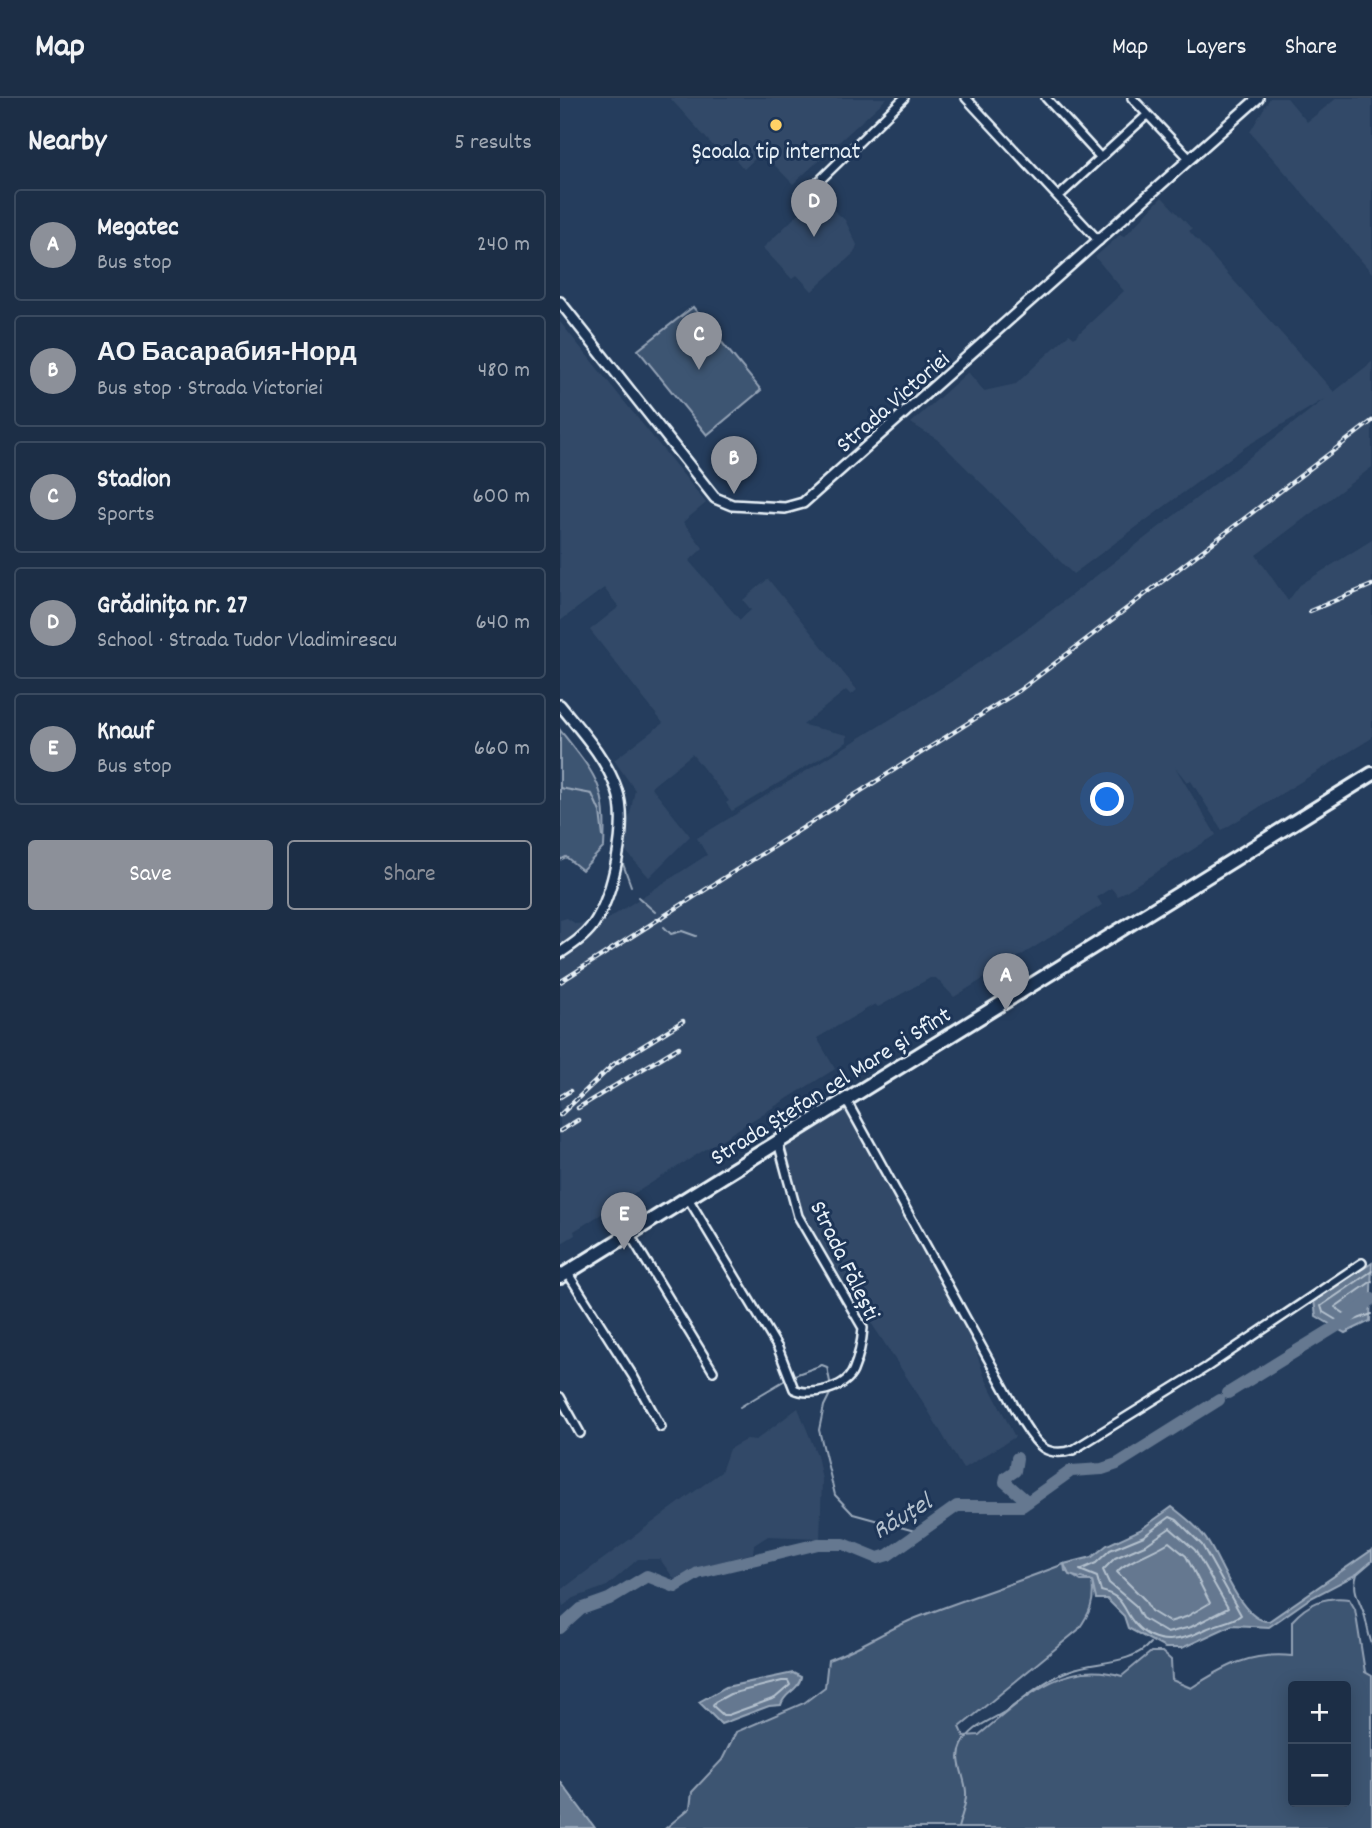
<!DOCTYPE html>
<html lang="en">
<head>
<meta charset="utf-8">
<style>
	:root { --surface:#1c2e46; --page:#25364d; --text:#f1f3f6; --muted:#a0a8b3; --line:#3a4a5f; --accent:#8c9099 }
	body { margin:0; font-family:Dekko,sans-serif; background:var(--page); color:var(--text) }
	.controls { position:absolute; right:21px; bottom:21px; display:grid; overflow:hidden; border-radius:7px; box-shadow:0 4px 18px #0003 }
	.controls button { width:63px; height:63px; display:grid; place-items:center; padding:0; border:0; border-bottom:2px solid var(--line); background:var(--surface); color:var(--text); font:35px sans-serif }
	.you { position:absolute; left:548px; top:702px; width:24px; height:24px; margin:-18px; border:5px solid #fff; border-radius:50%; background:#1a73e8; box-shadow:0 0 0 10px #1a73e833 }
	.badge { display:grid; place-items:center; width:46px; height:46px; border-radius:50%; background:var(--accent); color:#fff; font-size:23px; font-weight:700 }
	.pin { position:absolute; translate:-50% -58px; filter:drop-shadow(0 2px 4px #0008) }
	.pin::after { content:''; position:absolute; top:37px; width:24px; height:21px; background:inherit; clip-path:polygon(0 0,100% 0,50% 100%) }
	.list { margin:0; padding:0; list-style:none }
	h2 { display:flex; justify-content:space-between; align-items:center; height:91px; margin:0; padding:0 28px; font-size:30px }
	h2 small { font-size:23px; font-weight:400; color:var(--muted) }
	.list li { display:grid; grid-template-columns:46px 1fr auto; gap:21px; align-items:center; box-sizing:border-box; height:112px; margin:0 14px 14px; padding:0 14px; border:2px solid var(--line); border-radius:7px }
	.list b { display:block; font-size:26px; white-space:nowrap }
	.list p { margin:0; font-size:23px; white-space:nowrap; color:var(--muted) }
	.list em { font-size:23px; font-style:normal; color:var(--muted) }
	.actions { display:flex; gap:14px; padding:21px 28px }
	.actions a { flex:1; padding:16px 0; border:2px solid var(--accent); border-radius:7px; text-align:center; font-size:24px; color:var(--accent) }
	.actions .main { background:var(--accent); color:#fff }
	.map { position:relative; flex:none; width:812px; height:1730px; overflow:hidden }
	header { display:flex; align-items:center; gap:42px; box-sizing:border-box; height:98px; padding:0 35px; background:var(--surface); border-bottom:2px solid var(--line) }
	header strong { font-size:33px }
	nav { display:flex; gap:38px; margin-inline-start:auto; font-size:24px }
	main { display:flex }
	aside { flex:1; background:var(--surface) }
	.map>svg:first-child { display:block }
	.built { fill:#334a68 }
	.green { fill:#3e5472; stroke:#93a2b5; stroke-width:2; fill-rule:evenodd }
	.water { fill:#657890; stroke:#99a8ba; stroke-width:2 }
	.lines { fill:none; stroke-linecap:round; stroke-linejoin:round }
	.shore { stroke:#b4c1ce; stroke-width:2 }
	.stream { stroke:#99a8ba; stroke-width:2 }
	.river { stroke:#657890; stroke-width:12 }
	.minor-casing { stroke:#e8f1f8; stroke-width:12 }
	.tertiary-casing { stroke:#e8f1f8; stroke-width:14 }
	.primary-casing { stroke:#e8f1f8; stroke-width:18 }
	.minor { stroke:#1d3557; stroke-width:7 }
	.tertiary { stroke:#1d3557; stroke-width:9 }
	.primary { stroke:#1d3557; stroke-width:12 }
	.rail-casing { stroke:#e8f1f8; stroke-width:4.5 }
	.rail { stroke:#1d3557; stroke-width:2; stroke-dasharray:5; stroke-linecap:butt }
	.poi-dot { fill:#ffd166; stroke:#1d3557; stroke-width:2.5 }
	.labels { text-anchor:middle; stroke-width:6; stroke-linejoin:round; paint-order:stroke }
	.poi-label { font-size:24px; fill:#e8f1f8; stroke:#1d3557 }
	.street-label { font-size:24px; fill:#e8f1f8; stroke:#1d3557 }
	.water-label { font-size:26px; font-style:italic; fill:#b4c1ce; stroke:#1d3557 }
</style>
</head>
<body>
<header>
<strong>Map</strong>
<nav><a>Map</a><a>Layers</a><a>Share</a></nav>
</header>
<main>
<aside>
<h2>Nearby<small>5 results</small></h2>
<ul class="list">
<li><span class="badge">A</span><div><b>Megatec</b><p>Bus stop</p></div><em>240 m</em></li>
<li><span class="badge">B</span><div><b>АО Басарабия-Норд</b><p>Bus stop · Strada Victoriei</p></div><em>480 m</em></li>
<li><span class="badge">C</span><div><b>Stadion</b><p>Sports</p></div><em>600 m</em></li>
<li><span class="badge">D</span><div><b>Grădinița nr. 27</b><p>School · Strada Tudor Vladimirescu</p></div><em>640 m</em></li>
<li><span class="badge">E</span><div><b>Knauf</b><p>Bus stop</p></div><em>660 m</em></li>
</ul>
<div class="actions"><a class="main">Save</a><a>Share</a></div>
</aside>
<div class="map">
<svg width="812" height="1730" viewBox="0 0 812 1730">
	<rect width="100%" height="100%" fill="#253d5d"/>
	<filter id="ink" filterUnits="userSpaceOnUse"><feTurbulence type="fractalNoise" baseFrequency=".0143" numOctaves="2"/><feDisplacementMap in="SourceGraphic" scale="14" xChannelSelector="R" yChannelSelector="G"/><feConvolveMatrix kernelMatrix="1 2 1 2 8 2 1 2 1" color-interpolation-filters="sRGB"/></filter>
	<g filter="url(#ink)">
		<path class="built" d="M110,0H327L233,86L202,54L184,71L171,56L165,61Z
			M710,0H727L747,24L777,0H812V175L690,34Z
			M257,98L285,122L297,147L294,155L252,193L237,177L232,181L203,150Z
			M602,99L632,131L629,133L774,294L812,264V369L696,457L728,503L740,487L812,442V640L662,732L631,683L627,684L615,669L656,737L558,798L551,790L537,799L542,807L394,899L376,880H370L318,909L315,906L257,940L275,971L14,1133L15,1137L0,1146V822L7,820L16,826L45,823L147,757L137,740L391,584L474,526L766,300L685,349L513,476L378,342L351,325L408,274L424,293L456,286L509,236L514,240L564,193L535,159L560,137L565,138Z
			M0,224L146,405L123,424L143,450L129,463L180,522L191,512L183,502L208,481L297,592L291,597L286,592L243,627L287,637V644L172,713L166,705L169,703L132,656L91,689L130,738L89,779L63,750L75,692L54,662L103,625L30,532L59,509L44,490L0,523Z
			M285,1001L405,1217L424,1278L455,1339L403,1371L363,1304L257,1142L241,1111L218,1044Z
			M238,1310L257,1357L262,1382L260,1440L208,1438L194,1447L193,1455L135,1470L115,1482L100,1461H78L47,1488L14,1500L3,1508L0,1493L161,1374L169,1351L187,1341L196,1342Z"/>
		<path class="green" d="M133,209L201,292L147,337L78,252Z
			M0,632C37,679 47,688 44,749L22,772L6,759L0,762Z
			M504,1466L505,1473L521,1483H532C535,1504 530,1515 518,1532L400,1629L404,1638L419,1637C462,1602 503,1559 562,1578L591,1554H602L611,1562L612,1582L631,1590C665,1568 690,1554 732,1558V1523C748,1505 765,1498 789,1501L795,1511L805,1574L812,1578V1730H106L130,1710L132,1694L162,1662L176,1634L244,1605L265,1589L268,1562C299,1551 326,1532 356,1520C405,1501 455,1485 504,1466ZM733,1588H786V1704H733Z"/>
		<path class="water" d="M812,1165L810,1223L785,1235L756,1218L754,1202Z
			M612,1409C625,1419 639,1430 648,1444C662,1465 682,1525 709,1523L812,1452V1463L797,1476L749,1501L709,1529L672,1527L622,1550H605L568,1530L564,1518L547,1501H536L532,1483L509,1477L504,1466L532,1459L547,1447L580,1432Z
			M233,1575L241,1579C238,1594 224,1594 221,1607L209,1608L161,1626L139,1604L166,1589Z
			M0,1683L35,1730H0Z"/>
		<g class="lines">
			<path class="shore" d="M812,1173L761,1208L763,1214L783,1226L812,1216
				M812,1183L775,1209L785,1216L812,1207
				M610,1419L617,1422L642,1447L681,1517C674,1523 656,1526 646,1531C622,1543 596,1550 575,1526C563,1513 565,1498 541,1493L537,1479L520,1472L536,1465L550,1452L584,1438Z
				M610,1430L635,1452L668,1510L631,1529L607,1535L582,1520L575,1507L549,1485L543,1472L555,1460L587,1446Z
				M609,1444L626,1458L650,1505L626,1519L609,1524L591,1513L584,1501L557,1474C564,1464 596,1453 609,1444Z
				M222,1583H228L230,1587L215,1600L168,1617H163L153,1608L155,1604L170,1596Z"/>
			<path class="stream" d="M0,690L32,696L40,714L43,739
				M63,766L71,788
				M78,799L95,814
				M104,829L111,836L122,833L136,838
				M232,1278L262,1267L267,1269L271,1289
				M271,1294L264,1308L259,1332L275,1397L293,1416L362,1435
				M180,1309L227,1281
				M797,1476C791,1495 801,1502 805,1519C808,1530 808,1536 812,1546
				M398,1730C401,1718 407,1706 406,1694C405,1677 394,1663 402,1647C412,1626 435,1622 452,1609C471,1594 488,1580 511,1572C535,1563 572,1567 590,1545"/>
			<path class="river" d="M668,1295L782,1225L812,1201
				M457,1360L455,1373L446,1379L445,1384L468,1404
				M0,1530L21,1511L49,1501L87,1478L115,1489L138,1475L258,1446H284L318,1460L328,1457L397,1408H462L511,1373L542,1371L557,1366L659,1302"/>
			<g class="minor-casing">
				<path id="minor" d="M406,0L539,143
					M486,0L541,60
					M572,0L630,61
					M250,92L344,0
					M498,99L587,17
					M286,1002L464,1326C477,1347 486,1360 513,1352L647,1269L802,1165
					M128,1100L218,1250L234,1291C249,1299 285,1291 293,1273C298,1261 302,1243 303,1230L238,1118L218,1044
					M69,1135L153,1273
					M7,1174L73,1278L101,1329
					M0,1299L20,1335"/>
			</g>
			<g class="tertiary-casing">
				<path id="tertiary" d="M0,204L155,400L172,407L225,410L243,405L698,0
					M0,607C21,633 46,660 57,692C69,726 53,798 33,827C24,839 12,847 0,855"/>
			</g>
			<g class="primary-casing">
				<path id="primary" d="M0,1179L812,676"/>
			</g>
			<use href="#minor" class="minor"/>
			<use href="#tertiary" class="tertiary"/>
			<use href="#primary" class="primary"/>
			<g class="rail-casing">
				<path id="rail" d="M750,513L812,487
					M0,884L460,592L812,323
					M0,999L10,993
					M18,1010L119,949
					M0,1017L54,966L123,923
					M0,1033L18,1022"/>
			</g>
			<use href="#rail" class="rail"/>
		</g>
	</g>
	<circle class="poi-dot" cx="216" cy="27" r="7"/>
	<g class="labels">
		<g class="poi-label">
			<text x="216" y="60">Școala tip internat</text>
		</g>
		<g class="street-label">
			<text transform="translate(332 303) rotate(-41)" y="8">Strada Victoriei</text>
			<text transform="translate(270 987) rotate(-32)" y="8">Strada Ștefan cel Mare și Sfînt</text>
			<text transform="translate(286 1162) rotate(64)" y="8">Strada Fălești</text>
		</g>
		<g class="water-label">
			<text transform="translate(341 1417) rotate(-31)" y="9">Răuțel</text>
		</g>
	</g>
</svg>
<div class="controls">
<button>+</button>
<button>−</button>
</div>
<div class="you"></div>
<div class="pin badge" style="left:446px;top:913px">A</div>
<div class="pin badge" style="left:174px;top:396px">B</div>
<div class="pin badge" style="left:139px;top:272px">C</div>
<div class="pin badge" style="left:254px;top:139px">D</div>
<div class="pin badge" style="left:64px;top:1152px">E</div>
</div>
</main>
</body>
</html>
